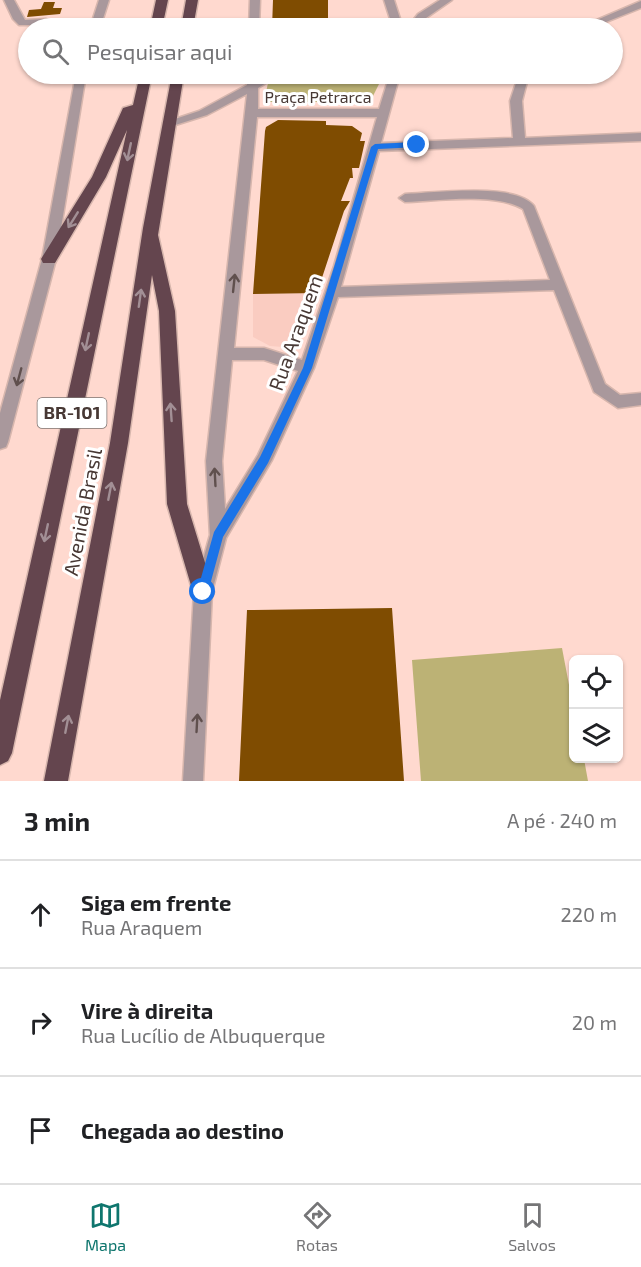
<!DOCTYPE html>
<html lang="pt">
<head>
<meta charset="utf-8">
<style>
	:root { --surface:#fff; --page:#f2f2f2; --text:#202124; --muted:#757577; --line:#e0e0e0; --accent:#0f766e }
	body { margin:0; font-family:"Exo 2",sans-serif; background:var(--page); color:var(--text) }
	.controls { position:absolute; right:18px; bottom:18px; display:grid; overflow:hidden; border-radius:9px; box-shadow:0 2px 4px #0004 }
	.controls button { width:54px; height:54px; display:grid; place-items:center; padding:0; border:0; border-bottom:2px solid var(--line); background:var(--surface); color:var(--text); font:30px sans-serif }
	.stop { position:absolute; width:18px; height:18px; margin:-14px; border:4px solid #1a73e8; border-radius:50%; background:#fff }
	.stop.end { background:#1a73e8; border-color:#fff; box-shadow:0 2px 6px #0008 }
	.list { margin:0; padding:0; list-style:none }
	h2 { display:flex; justify-content:space-between; align-items:center; height:78px; margin:0; padding:0 24px; font-size:26px }
	h2 small { font-size:20px; font-weight:400; color:var(--muted) }
	.list li { display:grid; grid-template-columns:39px 1fr auto; gap:18px; align-items:center; box-sizing:border-box; height:108px; padding:0 24px; border-top:2px solid var(--line) }
	.list b { display:block; font-size:22px; white-space:nowrap }
	.list p { margin:0; font-size:20px; white-space:nowrap; color:var(--muted) }
	.list em { font-size:20px; font-style:normal; color:var(--muted) }
	.icon { flex:none; width:33px; height:33px; fill:none; stroke:currentColor; stroke-width:2; stroke-linecap:round; stroke-linejoin:round }
	.map { position:relative; flex:none; width:641px; height:781px; overflow:hidden }
	.search { position:absolute; background:var(--surface); box-shadow:0 2px 4px #0004; left:18px; right:18px; top:18px; height:66px; display:flex; align-items:center; gap:15px; box-sizing:border-box; padding:0 21px; border-radius:33px; color:var(--muted); font-size:22px }
	.sheet { height:402px; background:var(--surface) }
	nav { display:flex; justify-content:space-around; align-items:center; box-sizing:border-box; height:84px; border-top:2px solid var(--line); background:var(--surface); font-size:16px; color:var(--muted) }
	nav a { display:grid; justify-items:center; gap:3px }
	nav .on { color:var(--accent) }
	.map>svg:first-child { display:block }
	.built { fill:#faccc1 }
	.green { fill:#bcb275 }
	.building { fill:#7f4c01 }
	.lines { fill:none; stroke-linecap:round; stroke-linejoin:round }
	.minor-casing { stroke:#d7b6ad; stroke-width:3 }
	.highway-casing { stroke:#d7b6ad; stroke-width:3 }
	.minor { fill:#a9989c; fill-rule:evenodd }
	.highway { fill:#64454e; fill-rule:evenodd }
	.oneway { stroke:#a28f95 }
	.oneway2 { stroke:#60504e }
	.route { fill:#1a73e8 }
	.labels { text-anchor:middle; stroke-width:6; stroke-linejoin:round; paint-order:stroke }
	.far-street-label { font-size:16px; fill:#473834; stroke:#fff }
	.shield { fill:#fff; stroke:#7e7471; stroke-width:1.5 }
	.shield-label { font-size:18px; font-weight:bold; fill:#473834 }
	.street-label { font-size:20px; fill:#473834; stroke:#fff }
</style>
</head>
<body>
<div class="map">
<svg width="641" height="781" viewBox="0 0 641 781">
	<rect width="100%" height="100%" fill="#ffd9cf"/>
	<path class="built" d="M317,293L304,337L283,347L270,346L253,337V294Z"/>
	<path class="green" d="M281,74H384L370,102H264L269,78Z
		M562,648L573,706L574,758L584,759L588,781H421L412,660Z"/>
	<path class="building" d="M273,0H328V25H319V28H272Z
		M44,2H55L53,8H62L60,14L27,17L29,10L41,9Z
		M74,21L78,28H60L58,25Z
		M278,120L326,121V125L352,126L362,133L360,141H365L359,168H352L353,178H350L341,201H350L344,211L317,293L253,294L265,131L266,127Z
		M392,608L404,781H239L247,610Z"/>
	<g class="lines">
		<g class="minor-casing">
			<path id="minor" d="M4,0H14L25,20L46,19L51,22L46,25H19L13,19Z
				M99,0H109L100,28H90Z
				M250,0H260L259,28H249Z
				M384,0H394L403,28H393Z
				M440,0H452L426,18L417,28H407L418,14Z
				M641,1V8L591,28H578Z
				M76,74H86L56,259L8,442L6,447L0,449V413L42,259Z
				M248,74H258V79L269,74H281L258,88V109H379L390,74H400L381,143L513,138L510,101L519,74H529L522,101L525,138L641,133V141L379,151L341,287L550,280L523,209C495,192 437,201 405,202L399,198L405,194C434,193 516,182 534,206L605,384L620,395L641,393V405L618,408L594,392L554,290L338,297L314,368L272,460L226,538L212,592L203,781H183L194,592L210,535L206,461L247,94L207,115L169,127L163,123L199,111L247,85ZM257,117H377L334,266L302,360L264,348H234ZM232,360H264L298,371L258,455L225,509L222,461Z"/>
		</g>
		<g class="highway-casing">
			<path id="highway" d="M156,0H168L162,28H150Z
				M186,0H198L193,28H181Z
				M140,74H152L12,753L8,761L0,765V700L127,130L106,177L55,263H43L41,259L92,177L123,108L133,105Z
				M172,74H184L158,235L175,311L187,504L214,592L211,599L203,602L195,599L167,504L159,311L152,275L128,443L68,781H44L110,443L143,228Z"/>
		</g>
		<use href="#minor" class="minor"/>
		<use href="#highway" class="highway"/>
	</g>
	<defs><path id="oneway-shaft" d="M-6 0H5M1.5-3L5.5 0L1.5 3" fill="none" stroke-width="1.6" stroke-linecap="round" stroke-linejoin="round" transform="scale(1.5)"/></defs>
	<g class="oneway">
		<use href="#oneway-shaft" transform="translate(129 152) rotate(102)"/>
		<use href="#oneway-shaft" transform="translate(73 220) rotate(122)"/>
		<use href="#oneway-shaft" transform="translate(140 298) rotate(-82)"/>
		<use href="#oneway-shaft" transform="translate(87 342) rotate(102)"/>
		<use href="#oneway-shaft" transform="translate(171 412) rotate(-94)"/>
		<use href="#oneway-shaft" transform="translate(110 491) rotate(-79)"/>
		<use href="#oneway-shaft" transform="translate(46 533) rotate(102)"/>
		<use href="#oneway-shaft" transform="translate(67 724) rotate(-79)"/>
	</g>
	<g class="oneway2">
		<use href="#oneway-shaft" transform="translate(234 283) rotate(-84)"/>
		<use href="#oneway-shaft" transform="translate(19 377) rotate(105)"/>
		<use href="#oneway-shaft" transform="translate(215 477) rotate(-93)"/>
		<use href="#oneway-shaft" transform="translate(197 723) rotate(-87)"/>
	</g>
	<path class="route" d="M417,142L420,147L378,149L312,368L268,463L223,537L207,596H199L197,592L214,532L260,457L303,368L371,147L375,144Z"/>
	<g class="labels">
		<g class="far-street-label">
			<text x="318" y="103">Praça Petrarca</text>
		</g>
		<rect class="shield" x="37.5" y="398" width="69" height="30" rx="4.5"/>
		<g class="shield-label">
			<text x="72" y="419">BR-101</text>
		</g>
		<g class="street-label">
			<text transform="translate(296 333) rotate(-70)" y="7">Rua Araquem</text>
			<text transform="translate(83 512) rotate(-79)" y="7">Avenida Brasil</text>
		</g>
	</g>
</svg>
<div class="controls">
<button><svg class="icon" aria-label="locate" viewBox="0 0 24 24"><circle cx="12" cy="12" r="6"/><path d="M12 2v4M12 18v4M2 12h4M18 12h4"/></svg></button>
<button><svg class="icon" aria-label="layers" viewBox="0 0 24 24"><path d="M12 4l9 5-9 5-9-5zM3 14l9 5 9-5"/></svg></button>
</div>
<div class="stop" style="left:203px;top:592px"></div>
<div class="stop end" style="left:417px;top:145px"></div>
<div class="search"><svg class="icon" aria-label="search" viewBox="0 0 24 24"><circle cx="10" cy="10" r="6"/><path d="M15 15l6 6"/></svg>Pesquisar aqui</div>
</div>
<section class="sheet">
<h2>3 min<small>A pé · 240 m</small></h2>
<ul class="list">
<li><svg class="icon" aria-label="ahead" viewBox="0 0 24 24"><path d="M12 20V5M6 11l6-6 6 6"/></svg><div><b>Siga em frente</b><p>Rua Araquem</p></div><em>220 m</em></li>
<li><svg class="icon" aria-label="right" viewBox="0 0 24 24"><path d="M7 20v-9h11M14 6l5 5-5 5"/></svg><div><b>Vire à direita</b><p>Rua Lucílio de Albuquerque</p></div><em>20 m</em></li>
<li><svg class="icon" aria-label="arrive" viewBox="0 0 24 24"><path d="M6 21V4h12l-3 4 3 4H6"/></svg><div><b>Chegada ao destino</b></div></li>
</ul>
</section>
<nav>
<a class="on"><svg class="icon" aria-label="map" viewBox="0 0 24 24"><path d="M3 6l6-2 6 2 6-2v14l-6 2-6-2-6 2zM9 4v14M15 6v14"/></svg>Mapa</a>
<a><svg class="icon" aria-label="directions" viewBox="0 0 24 24"><path d="M12 3l9 9-9 9-9-9zM9 14v-3h6M13 9l2 2-2 2"/></svg>Rotas</a>
<a><svg class="icon" aria-label="saved" viewBox="0 0 24 24"><path d="M7 4h10v16l-5-4-5 4z"/></svg>Salvos</a>
</nav>
</body>
</html>
